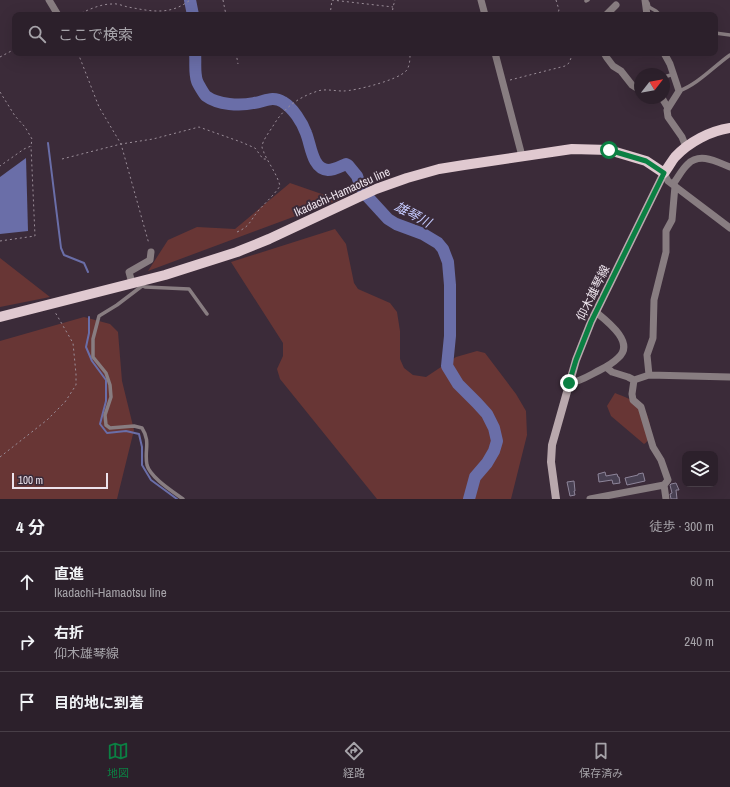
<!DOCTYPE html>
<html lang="ja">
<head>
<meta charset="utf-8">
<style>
	:root { --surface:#2c202b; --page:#342833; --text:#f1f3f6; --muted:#a6a3a9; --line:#483e47; --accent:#0b8043 }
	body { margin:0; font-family:"Archivo Narrow","Noto Sans JP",sans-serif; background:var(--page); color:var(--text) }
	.controls { position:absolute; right:12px; bottom:12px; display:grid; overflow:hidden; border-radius:8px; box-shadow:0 4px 16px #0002 }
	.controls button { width:36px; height:36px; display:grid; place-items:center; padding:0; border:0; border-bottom:1px solid var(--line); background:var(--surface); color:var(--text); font:20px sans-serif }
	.compass { position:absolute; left:634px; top:68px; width:36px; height:36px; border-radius:50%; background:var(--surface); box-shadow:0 4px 16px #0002; rotate:59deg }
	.scale { position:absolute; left:12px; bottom:10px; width:96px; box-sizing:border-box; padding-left:4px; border:2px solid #ede3ec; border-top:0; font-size:11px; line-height:14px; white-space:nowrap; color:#ede3ec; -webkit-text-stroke:3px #3b2b39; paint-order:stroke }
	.stop { position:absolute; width:12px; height:12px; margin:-9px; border:3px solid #0b8043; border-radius:50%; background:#fff }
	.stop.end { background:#0b8043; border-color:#fff; box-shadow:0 1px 4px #0008 }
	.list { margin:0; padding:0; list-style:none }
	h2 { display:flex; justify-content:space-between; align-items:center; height:52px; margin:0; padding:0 16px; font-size:17px }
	h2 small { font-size:13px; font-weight:400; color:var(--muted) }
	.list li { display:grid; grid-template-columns:26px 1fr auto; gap:12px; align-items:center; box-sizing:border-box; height:60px; padding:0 16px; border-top:1px solid var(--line) }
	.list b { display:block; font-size:15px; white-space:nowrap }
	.list p { margin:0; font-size:13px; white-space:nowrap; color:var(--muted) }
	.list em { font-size:13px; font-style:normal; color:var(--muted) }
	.icon { flex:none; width:22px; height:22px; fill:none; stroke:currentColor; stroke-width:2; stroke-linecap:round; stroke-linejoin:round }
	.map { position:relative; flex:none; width:730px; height:499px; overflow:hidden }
	.search { position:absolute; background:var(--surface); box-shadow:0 4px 16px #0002; left:12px; right:12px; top:12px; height:44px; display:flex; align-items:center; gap:10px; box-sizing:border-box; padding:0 14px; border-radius:8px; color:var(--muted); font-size:15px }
	.sheet { height:232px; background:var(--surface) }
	nav { display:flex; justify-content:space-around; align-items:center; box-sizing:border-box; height:56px; border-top:1px solid var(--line); background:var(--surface); font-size:11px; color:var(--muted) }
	nav a { display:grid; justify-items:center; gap:2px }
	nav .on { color:var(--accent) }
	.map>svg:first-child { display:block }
	.green { fill:#683635 }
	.water { fill:#6a6ea8 }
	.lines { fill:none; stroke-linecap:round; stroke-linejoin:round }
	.stream { stroke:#6a6ea8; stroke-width:2 }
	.river { stroke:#6a6ea8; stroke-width:12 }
	.building { fill:#494153; stroke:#8e859a }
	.path { stroke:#9b8e99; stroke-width:1; stroke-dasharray:2 3; stroke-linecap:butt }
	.lane { stroke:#887d81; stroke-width:3.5 }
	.street { stroke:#887d81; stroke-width:7 }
	.secondary { stroke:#b9a8ad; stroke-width:8 }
	.primary { stroke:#e0c9d0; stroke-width:10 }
	.route { stroke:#0b8043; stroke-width:5 }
	.labels { text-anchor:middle; stroke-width:4; stroke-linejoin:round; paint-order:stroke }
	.street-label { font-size:12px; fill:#ede3ec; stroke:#3b2b39 }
	.water-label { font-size:13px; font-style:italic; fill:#c4c9fd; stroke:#3b2b39 }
</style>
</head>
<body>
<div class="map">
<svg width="730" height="499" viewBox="0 0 730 499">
	<rect width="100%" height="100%" fill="#3b2b39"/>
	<path class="green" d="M290,183L339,200L148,271L168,240L197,227L235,229Z
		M335,229L346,244L354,283L358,289L390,303L397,312L400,331V359L404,368L413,375L426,377L456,357L477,351L485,353L516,394L526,411L527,435L511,499H377L280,379L277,369L283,356V343L231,262Z
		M0,258L50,297L0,307Z
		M84,317L110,324L118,332L122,381L134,430L117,499H0V341Z
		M615,393C622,396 636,401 641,405C649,413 656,437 644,444L611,416L607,406Z"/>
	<path class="water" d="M26,158L28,231L0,234V177Z"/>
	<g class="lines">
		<path class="stream" d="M48,143L61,248L64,255L84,263L88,272
			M89,317V333L86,347L92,361L106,380V401L100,424L107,433L126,431L139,434L142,447V465L151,480L177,499"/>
		<path class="river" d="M190,0L193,15
			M195,53C196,62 194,72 197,81C198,84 204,94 206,96C218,105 240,106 254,103C264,102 272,95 283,102C293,108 302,122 306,133C311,145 312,169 328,170C334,170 341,166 346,164L348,165L357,176L361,187L366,195L388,219L396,224L423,234L438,243L443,249L448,262L450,285V336L447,366L458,384L477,403L487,414L494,428L497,441L494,451L487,463L475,477L469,499"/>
	</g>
	<path class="building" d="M605,472L606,476L617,474L618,477H619L620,483L613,484L612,480L599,482L598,474Z
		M643,473L645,481L627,485L625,478L638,475V474Z
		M574,481L575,491H574L575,495L570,496L567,482Z
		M676,483L679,490H676L677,499H671L670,494L672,493L670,485L671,484Z"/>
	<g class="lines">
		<path class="path" d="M223,0L226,15
			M332,0L393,7
			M556,0L559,10L557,15
			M77,15C88,10 100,4 112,4C117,3 123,6 128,7C150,11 170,16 190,0
			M330,15L332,0
			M392,15L393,7L395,0
			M78,53L99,107L121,144L149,244
			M236,53L238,64
			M0,57L15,49
			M510,80L565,66L569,63L573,53
			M0,92L15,116L25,127L32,139L31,146L24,149L0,166
			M62,159L121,144L153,139L199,127L241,142L255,148L263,159H267
			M237,232C251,226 250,220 259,210C266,202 274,195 280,186C277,174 269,164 264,153C264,151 262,149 262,147C262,141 270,131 273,126C283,109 297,98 315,92C324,88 333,91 343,91C355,91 398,80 406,71C410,66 410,59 410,53
			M0,241L35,236L31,146
			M0,457L47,420L65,402L76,385V374L73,343L55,312"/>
		<path class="lane" d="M586,1L588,0
			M648,3L649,7L656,11L660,15
			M715,33L730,35
			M645,74H646
			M664,77L674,74
			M679,91C698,84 713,67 730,55
			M140,285L145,287L189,289L207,314
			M142,286L117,305L99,316L93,339V357L106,373L110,385L111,397L105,415L106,425L110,428L134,426L142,428C151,442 144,450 147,465C150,477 172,491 183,499"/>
		<path class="street" d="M49,0L58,15
			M481,0L485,15
			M645,0L647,15
			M606,15L616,5
			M495,53L522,156
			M604,53L607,58L613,66L621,71L632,85L640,90
			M664,53L670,64L679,91L667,110L668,117L682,137L686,147
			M662,98L668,108
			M664,173L668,181L730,228
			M673,184C678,178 682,169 688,164C700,152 717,162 730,167
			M675,186L672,220L666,231V252L654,300L653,338L647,355L649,375L730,377
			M132,283L129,272L150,260L151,252
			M606,367L612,372L628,377L634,380L649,375
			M569,383C580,382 590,375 600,370C606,367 613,363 618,358C636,343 607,321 596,312
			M664,485L666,499
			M590,499L664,485L668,480L661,460L653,447L641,407L633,400L632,394L634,380"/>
		<path class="secondary" d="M556,499L551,462L552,445L576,360L591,322L664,173"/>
		<path class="primary" d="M0,317L165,275L237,252L269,239L376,189L407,178L439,169L464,165L572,149L609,150L646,161L664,173C668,168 671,162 675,157C689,142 710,131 730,128"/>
	</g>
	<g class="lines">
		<path class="route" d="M569,383L576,360L591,322L664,173L646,161L609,150"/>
	</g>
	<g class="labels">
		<g class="street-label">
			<text transform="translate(342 192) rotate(-24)" y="4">Ikadachi-Hamaotsu line</text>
			<text transform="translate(593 293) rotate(-64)" y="4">仰木雄琴線</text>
		</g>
		<g class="water-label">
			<text transform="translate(413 214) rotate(28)" y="5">雄琴川</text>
		</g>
	</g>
</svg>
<div class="controls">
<button><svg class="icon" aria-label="layers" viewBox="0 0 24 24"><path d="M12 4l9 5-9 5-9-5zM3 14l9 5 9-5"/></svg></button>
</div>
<svg class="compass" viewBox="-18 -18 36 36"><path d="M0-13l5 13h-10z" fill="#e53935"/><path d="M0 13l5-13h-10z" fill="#a6a3a9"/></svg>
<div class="scale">100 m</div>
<div class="stop" style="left:609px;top:150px"></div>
<div class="stop end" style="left:569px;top:383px"></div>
<div class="search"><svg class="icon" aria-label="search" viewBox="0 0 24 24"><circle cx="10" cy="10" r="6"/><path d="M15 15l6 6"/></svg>ここで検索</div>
</div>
<section class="sheet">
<h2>4 分<small>徒歩 · 300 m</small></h2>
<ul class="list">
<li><svg class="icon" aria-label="ahead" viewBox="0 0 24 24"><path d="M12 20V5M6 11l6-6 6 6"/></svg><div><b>直進</b><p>Ikadachi-Hamaotsu line</p></div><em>60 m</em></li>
<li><svg class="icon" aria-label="right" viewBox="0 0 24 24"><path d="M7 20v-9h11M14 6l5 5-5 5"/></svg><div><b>右折</b><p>仰木雄琴線</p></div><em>240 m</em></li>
<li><svg class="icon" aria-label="arrive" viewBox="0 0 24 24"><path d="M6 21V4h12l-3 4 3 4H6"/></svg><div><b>目的地に到着</b></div></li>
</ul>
</section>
<nav>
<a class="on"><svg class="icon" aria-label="map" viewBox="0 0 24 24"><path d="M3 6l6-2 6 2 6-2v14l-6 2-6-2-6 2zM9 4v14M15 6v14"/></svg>地図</a>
<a><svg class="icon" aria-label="directions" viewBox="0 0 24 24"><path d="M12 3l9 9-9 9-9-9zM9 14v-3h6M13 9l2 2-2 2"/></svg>経路</a>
<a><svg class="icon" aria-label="saved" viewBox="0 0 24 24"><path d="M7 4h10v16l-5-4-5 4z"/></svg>保存済み</a>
</nav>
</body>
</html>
